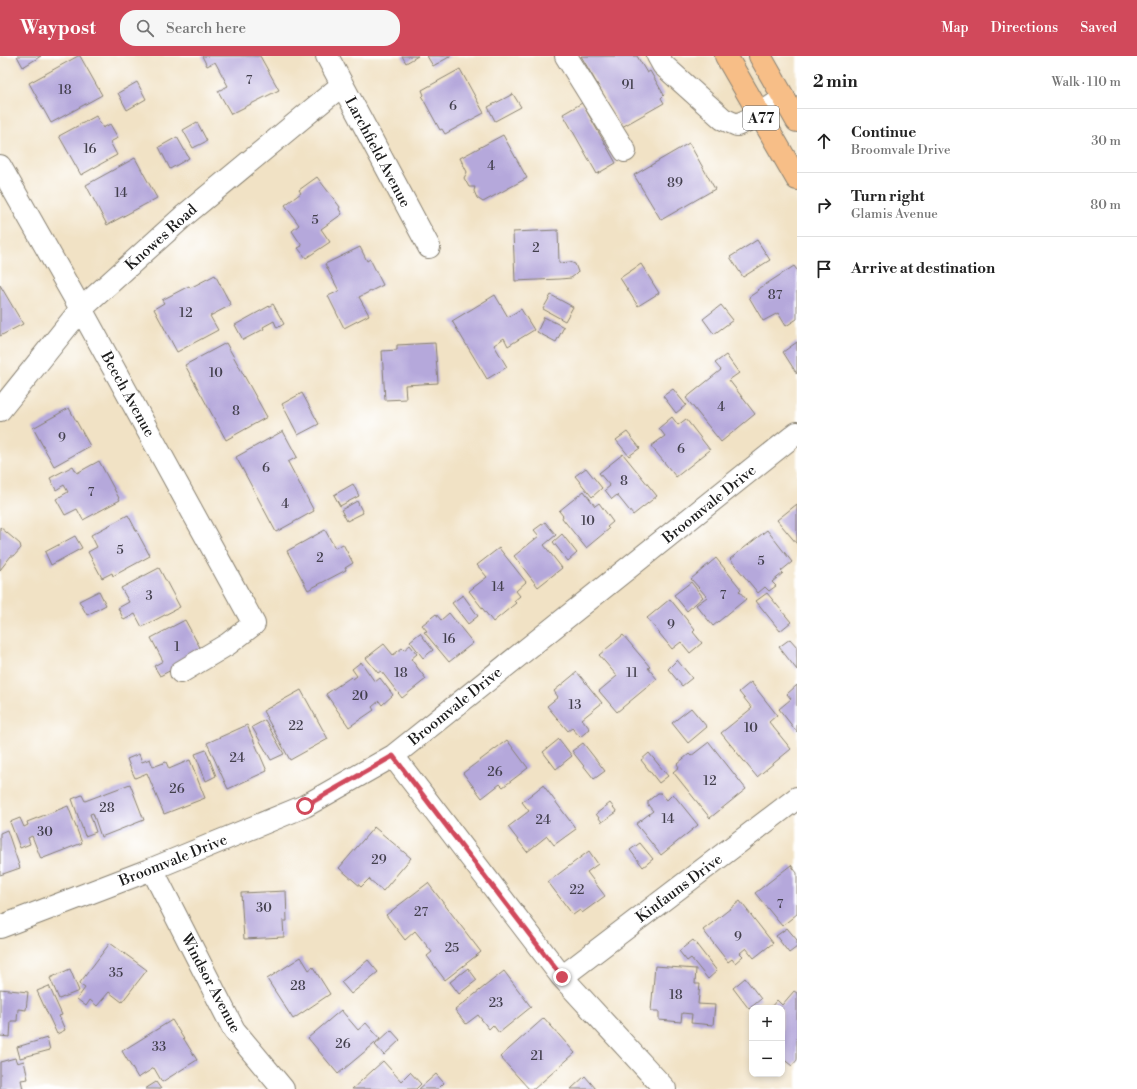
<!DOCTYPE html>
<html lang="en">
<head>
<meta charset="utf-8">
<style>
	:root { --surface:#fff; --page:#f6f6f6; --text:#222; --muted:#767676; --line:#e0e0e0; --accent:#d1495b }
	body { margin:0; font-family:"Libre Bodoni",serif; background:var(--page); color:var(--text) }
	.controls { position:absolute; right:12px; bottom:12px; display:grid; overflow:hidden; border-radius:8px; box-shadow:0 2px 6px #0003 }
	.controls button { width:36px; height:36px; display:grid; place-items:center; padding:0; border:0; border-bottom:1px solid var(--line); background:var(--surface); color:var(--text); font:20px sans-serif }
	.stop { position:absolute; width:12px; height:12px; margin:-9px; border:3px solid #d1495b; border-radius:50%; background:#fff }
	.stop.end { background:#d1495b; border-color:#fff; box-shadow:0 1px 4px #0008 }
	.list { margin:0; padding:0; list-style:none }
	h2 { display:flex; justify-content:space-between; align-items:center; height:52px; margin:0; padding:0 16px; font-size:17px }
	h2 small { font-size:13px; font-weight:400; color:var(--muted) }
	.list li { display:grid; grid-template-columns:26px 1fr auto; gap:12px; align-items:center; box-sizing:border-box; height:64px; padding:0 16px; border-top:1px solid var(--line) }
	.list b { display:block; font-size:15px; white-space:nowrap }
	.list p { margin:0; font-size:13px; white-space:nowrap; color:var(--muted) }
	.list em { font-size:13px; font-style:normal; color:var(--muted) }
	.icon { flex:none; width:22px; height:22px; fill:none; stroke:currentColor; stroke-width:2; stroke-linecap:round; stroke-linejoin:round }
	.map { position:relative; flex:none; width:797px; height:1033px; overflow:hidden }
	header { display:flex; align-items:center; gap:24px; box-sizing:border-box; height:56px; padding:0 20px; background:var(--accent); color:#fff }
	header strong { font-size:19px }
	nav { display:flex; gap:22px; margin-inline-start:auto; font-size:14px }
	.search { width:280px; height:36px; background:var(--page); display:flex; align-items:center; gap:10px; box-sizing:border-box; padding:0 14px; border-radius:16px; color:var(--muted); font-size:15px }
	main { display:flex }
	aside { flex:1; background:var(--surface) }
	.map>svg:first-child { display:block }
	.building { fill:#b5a8db }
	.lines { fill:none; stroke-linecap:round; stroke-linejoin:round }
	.minor-casing { stroke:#867f70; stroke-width:24 }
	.major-casing { stroke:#867f70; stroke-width:24 }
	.minor { stroke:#fff; stroke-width:22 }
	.major { stroke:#f7be87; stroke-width:22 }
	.route { stroke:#d1495b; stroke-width:5 }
	.labels { text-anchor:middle; stroke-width:3; stroke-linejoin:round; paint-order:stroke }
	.number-label { font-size:13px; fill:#423f4c }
	.shield { fill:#fff; stroke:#606060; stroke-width:1 }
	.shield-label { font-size:14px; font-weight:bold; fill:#1c1c1c }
	.street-label { font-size:15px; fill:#1c1c1c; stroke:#fff }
</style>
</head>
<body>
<header>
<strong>Waypost</strong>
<div class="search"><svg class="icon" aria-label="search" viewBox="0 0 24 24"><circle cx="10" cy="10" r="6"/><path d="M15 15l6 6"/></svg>Search here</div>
<nav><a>Map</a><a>Directions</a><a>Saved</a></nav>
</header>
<main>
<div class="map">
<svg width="797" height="1033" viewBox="0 0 797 1033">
	<rect width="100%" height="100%" fill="#fff"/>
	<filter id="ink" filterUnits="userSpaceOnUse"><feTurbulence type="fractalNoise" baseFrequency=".025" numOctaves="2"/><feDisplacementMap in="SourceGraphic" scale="8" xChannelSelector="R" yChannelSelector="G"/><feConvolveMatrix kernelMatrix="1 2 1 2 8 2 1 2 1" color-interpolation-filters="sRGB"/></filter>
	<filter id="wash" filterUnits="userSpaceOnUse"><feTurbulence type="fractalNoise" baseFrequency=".012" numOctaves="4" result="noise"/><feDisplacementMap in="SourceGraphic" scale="16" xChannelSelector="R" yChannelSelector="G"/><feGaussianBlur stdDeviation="0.9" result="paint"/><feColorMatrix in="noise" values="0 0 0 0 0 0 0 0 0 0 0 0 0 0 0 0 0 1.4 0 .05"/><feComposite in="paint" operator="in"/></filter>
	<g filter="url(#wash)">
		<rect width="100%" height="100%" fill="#f1e2c5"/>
		<g id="blocks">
			<path class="building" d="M17,0H41L23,11Z
				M78,0H80L102,39L51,67L29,27Z
				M202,0H260L279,34L231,58L218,35L228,30L215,6L207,10Z
				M402,0H418L406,7Z
				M427,0H451L433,10Z
				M581,0H637L647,17L650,15L664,39L661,42L664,47L622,71Z
				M460,13L484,57L445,78L442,73L440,74L422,41L424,39L422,34Z
				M137,26L146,43L127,54L118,37Z
				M513,38L521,51L495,65L488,51Z
				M582,47L616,107L597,118L563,58Z
				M96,60L103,72L110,68L118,82L110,86L117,99L81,119L59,80Z
				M197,66L207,85L193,92L183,74Z
				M503,79L527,122L483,146L477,142L474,135L475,131H469L464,122L467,116L460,102Z
				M177,81L189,102L170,113L159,91Z
				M689,87L715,133L661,164L634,119Z
				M135,102L157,142L107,169L86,129Z
				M317,121L340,151L339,153L342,158L321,173L330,186L306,202L298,192L302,190L292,175L299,169L285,149L301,137L299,134Z
				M558,174L559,207L570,206L575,208L578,216L575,219L571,222L560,223L515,225L513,176Z
				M757,184L770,204L743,221L730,201Z
				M360,191L367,205L370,203L383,229L359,241L369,259L344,272L328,240L339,235L325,208Z
				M641,208L659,237L638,250L620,222Z
				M794,210L797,214V263L786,270L778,257L763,265L749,241L758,235L757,234Z
				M215,219L231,249L210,260L218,274L177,296L154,253L164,247L162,244L189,230L190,232Z
				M0,229L23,268L0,280Z
				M495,239L508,261L521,253L534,274L508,290L504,282L494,289L507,311L487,323L452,265Z
				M551,239L573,251L565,265L543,253Z
				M273,248L284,268L277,272L274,265L263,271L264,273L243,284L235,269Z
				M721,249L733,264L714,278L703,263Z
				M544,261L564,271L556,286L537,276Z
				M797,286V318L783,296Z
				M226,287L267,361L226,384L185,309Z
				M435,287L438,327L405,329L406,343L385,344L382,295L397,294V289Z
				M726,299L739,317L729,324L755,358L721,386L686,342L721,314L715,307Z
				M673,333L686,349L676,357L663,340Z
				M302,337L319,368L298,379L282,348Z
				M69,352L90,390L54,410L33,372Z
				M672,361L678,369L686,363L710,394L676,421L651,390L665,380L659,372Z
				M283,375L297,401L288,406L314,455L276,476L236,401Z
				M627,376L640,392L629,400L616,384Z
				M623,398L657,440L633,459L617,439L612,443L605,434L610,430L599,417Z
				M99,405L120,444L83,464L77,453L65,459L56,443L68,436L64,429L56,434L50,422L73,410L77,417Z
				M586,412L602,432L592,441L575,420Z
				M353,428L359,440L340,450L334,439Z
				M584,435L595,450L599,447L613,466L607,471L609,473L586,492L562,462L563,460L559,455Z
				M357,445L363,457L347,465L341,454Z
				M797,448V488L777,464Z
				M128,459L150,500L113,520L112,517L102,522L88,496L97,491L91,479Z
				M545,466L556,479L544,489L562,512L538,531L514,500L539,480L534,474Z
				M0,471L20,488L21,492L14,500H11L0,514Z
				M325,474L335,492L343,488L353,507L345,512L346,514L308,534L287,495Z
				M767,474L792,506L781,515L783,517L772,526L776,530L769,535L765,531L758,537L730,503Z
				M562,478L577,497L568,505L553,486Z
				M75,480L82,492L51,509L45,496Z
				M499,492L526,526L516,535L520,540L514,545L516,547L493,566L469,535L487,521L477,509Z
				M716,502L741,533L739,535L746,543L713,570L696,549L707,541L691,523Z
				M159,512L180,551L142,571L135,558L124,564L118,552L129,546L121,532Z
				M691,526L703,541L687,555L674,539Z
				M99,535L106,549L87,559L79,545Z
				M767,537L791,566L780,575L756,545Z
				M463,539L478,560L468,568L452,547Z
				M670,543L695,574L693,576L702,587L690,597L681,586L672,593L647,562Z
				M449,557L473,587L449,606L424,576L427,575L422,569L436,558L441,564Z
				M185,564L203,597L160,620L154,610L163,605L151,582Z
				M420,577L433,594L423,602L410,585Z
				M623,579L650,611L648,612L657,623L617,656L599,635L617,620L599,599Z
				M790,583L797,591V614L779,591Z
				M384,588L393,599L402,592L404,594L410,589L417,598L411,603L426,623L402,642L381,615L378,617L366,602Z
				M677,604L692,622L682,630L668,613Z
				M361,606L375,626L380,622L393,639L382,649L379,645L372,651L374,654L349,671L326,638L351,621L353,623L357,620L352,613Z
				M577,616L602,647L582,663L590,673L580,681L572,672L568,675L547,650L558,641L554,635Z
				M751,626L777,659L769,666L791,693L757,721L721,677L752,652L739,636Z
				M797,629V676L779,653L791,643L787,638Z
				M301,634L328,683L290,704L263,655Z
				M691,652L707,671L688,687L672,667Z
				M265,664L284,698L271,704L252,671Z
				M247,669L267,715L228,733L207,687Z
				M559,683L572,700L556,713L543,696Z
				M507,684L528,712L503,731L500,728L482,742L463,717Z
				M709,686L746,733L710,762L673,716L679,711L677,708L689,698L691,700Z
				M583,687L605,715L594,723L572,695Z
				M206,694L216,720L206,725L195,698Z
				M649,697L668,720L659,727L641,704Z
				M139,698L142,706L150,703L153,711L166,706L169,713L190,704L205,742L164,758L147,717L135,722L130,711L127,703Z
				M130,728L144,764L101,781L93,757L90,758L96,776L85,780L72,743L82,739L85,745Z
				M543,729L576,773L554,789L547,780L527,796L508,771L529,755L522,746Z
				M658,737H661L667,744L673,738L698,769L661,799L636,768L653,755L648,749V745Z
				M610,747L617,756L602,766L596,758Z
				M68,750L82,787L41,803L32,780L28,782L30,788L20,792L10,766L20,762L24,771L28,769L27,766Z
				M374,771L411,802L383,835L369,823L361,831L339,812Z
				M7,774L20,812L0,819V777Z
				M640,787L653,803L643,811L630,794Z
				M589,795L598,808L587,816L605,840L582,857L580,854L573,859L548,826Z
				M791,809L797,817V858L782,870L755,837Z
				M428,827L481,896L445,924L427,900L432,896L415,875L405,884L386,859Z
				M286,835L287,865H283L284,881L244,883L241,837Z
				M740,845L773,887L754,902L746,892L740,897L743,900L735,907L732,903L728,906L703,874Z
				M787,872L797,884V891L789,897L776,880Z
				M693,884L717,915L708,923L691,902L687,905L679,895Z
				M110,887L147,914L122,946L109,936L97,950L90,944L86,950L77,943L85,932L79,928Z
				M301,901L309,914L313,911L330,938L293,963L267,923Z
				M368,904L378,916L351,938L341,926Z
				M655,910L696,913L695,928H700L698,948L715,949L713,969L691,967L692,958L682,957L681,966L659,964V955H651Z
				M468,912L477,924L459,938L450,926Z
				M70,913L79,935L59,943L50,922Z
				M504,915L531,951L499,977L493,969L489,973L478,959L466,968L455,954Z
				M745,922L761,943L749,953L733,932Z
				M49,930L62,959L59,960L65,974L57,978L37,935Z
				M0,933L28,936L26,954L18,953L17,965H11L10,981L0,980Z
				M794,935L797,937V1004L792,1010L782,1002V952H770L777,944L782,949Z
				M341,954L358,974L366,967L380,983L338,1018L308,982Z
				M544,962L575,997L534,1033H529L500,1001Z
				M172,964L197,1004L162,1026L154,1012L138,1022L122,995Z
				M391,974L400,984L384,999L375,989Z
				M47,982L50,994L20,1002L17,991Z
				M15,1002L17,1007L24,1005L28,1023L21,1024L23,1033H0V1006Z
				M383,1005L401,1025L410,1016L421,1028L416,1033H352Z
				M436,1018L444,1027L438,1033H419Z
				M585,1020L596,1033H571Z
				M156,1026L161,1033H145Z"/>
		</g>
	</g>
	<g filter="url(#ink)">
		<use href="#blocks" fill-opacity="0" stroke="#867f70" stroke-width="1"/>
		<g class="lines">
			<g class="minor-casing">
				<path id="minor" d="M327,0L429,191
					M566,0L625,95
					M658,0L663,9L723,63L737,69L759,59L784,42
					M0,110L81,253L254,568L228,588L181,616
					M0,354L81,253L185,159L342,29
					M393,700L562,921L665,1033
					M152,813L234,974L283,1033
					M0,871L152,813L305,750L393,700L797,377
					M562,921L797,742"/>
			</g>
			<g class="major-casing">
				<path id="major" d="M726,0L797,123
					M760,0L797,65"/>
			</g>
			<use href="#minor" class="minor"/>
			<use href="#major" class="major"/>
		</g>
	</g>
	<g class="lines" filter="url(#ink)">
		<path class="route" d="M305,750L393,700L562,921"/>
	</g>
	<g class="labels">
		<g class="number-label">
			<text x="249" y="28">7</text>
			<text x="628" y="33">91</text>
			<text x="65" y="38">18</text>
			<text x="453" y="54">6</text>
			<text x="90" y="97">16</text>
			<text x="491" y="114">4</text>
			<text x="675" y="131">89</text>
			<text x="121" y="141">14</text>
			<text x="315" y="168">5</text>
			<text x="536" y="196">2</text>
			<text x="775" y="243">87</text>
			<text x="186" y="261">12</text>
			<text x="216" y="321">10</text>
			<text x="721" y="355">4</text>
			<text x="236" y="359">8</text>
			<text x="62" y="386">9</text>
			<text x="681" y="397">6</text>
			<text x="266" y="416">6</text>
			<text x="624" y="429">8</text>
			<text x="91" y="440">7</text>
			<text x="285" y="452">4</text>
			<text x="588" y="469">10</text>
			<text x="120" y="498">5</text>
			<text x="320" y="506">2</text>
			<text x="761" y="509">5</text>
			<text x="498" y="535">14</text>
			<text x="723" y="543">7</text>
			<text x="149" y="544">3</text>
			<text x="671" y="573">9</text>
			<text x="449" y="587">16</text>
			<text x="177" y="595">1</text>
			<text x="401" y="621">18</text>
			<text x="632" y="621">11</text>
			<text x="360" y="644">20</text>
			<text x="575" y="653">13</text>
			<text x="296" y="674">22</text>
			<text x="751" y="676">10</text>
			<text x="237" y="706">24</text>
			<text x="495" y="720">26</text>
			<text x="710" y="729">12</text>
			<text x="177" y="737">26</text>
			<text x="107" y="756">28</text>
			<text x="668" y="767">14</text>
			<text x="543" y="768">24</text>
			<text x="45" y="780">30</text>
			<text x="379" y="808">29</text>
			<text x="577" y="838">22</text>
			<text x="780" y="852">7</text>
			<text x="264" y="856">30</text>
			<text x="421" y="860">27</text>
			<text x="738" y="885">9</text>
			<text x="452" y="896">25</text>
			<text x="116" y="921">35</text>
			<text x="298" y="934">28</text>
			<text x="676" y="943">18</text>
			<text x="496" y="951">23</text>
			<text x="343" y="992">26</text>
			<text x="159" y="995">33</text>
			<text x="537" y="1004">21</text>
		</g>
		<rect class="shield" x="743" y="50" width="36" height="24" rx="3"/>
		<g class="shield-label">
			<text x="761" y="67">A77</text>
		</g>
		<g class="street-label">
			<text transform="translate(378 96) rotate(62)" y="5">Larchfield Avenue</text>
			<text transform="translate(161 181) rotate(-42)" y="5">Knowes Road</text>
			<text transform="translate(128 338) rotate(61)" y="5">Beech Avenue</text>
			<text transform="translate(709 448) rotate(-39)" y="5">Broomvale Drive</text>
			<text transform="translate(455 650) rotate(-39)" y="5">Broomvale Drive</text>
			<text transform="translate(173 804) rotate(-22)" y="5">Broomvale Drive</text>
			<text transform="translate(679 832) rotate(-37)" y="5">Kinfauns Drive</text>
			<text transform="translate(211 927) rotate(62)" y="5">Windsor Avenue</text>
		</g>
	</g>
</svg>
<div class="controls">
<button>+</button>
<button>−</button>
</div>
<div class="stop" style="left:305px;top:750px"></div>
<div class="stop end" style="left:562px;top:921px"></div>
</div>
<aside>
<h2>2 min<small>Walk · 110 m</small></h2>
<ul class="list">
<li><svg class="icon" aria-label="ahead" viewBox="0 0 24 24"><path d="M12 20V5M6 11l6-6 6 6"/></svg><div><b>Continue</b><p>Broomvale Drive</p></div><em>30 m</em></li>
<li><svg class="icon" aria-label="right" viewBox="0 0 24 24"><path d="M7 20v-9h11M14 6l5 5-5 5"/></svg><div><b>Turn right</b><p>Glamis Avenue</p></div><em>80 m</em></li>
<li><svg class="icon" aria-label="arrive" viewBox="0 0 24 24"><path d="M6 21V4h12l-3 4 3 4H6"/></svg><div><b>Arrive at destination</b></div></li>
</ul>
</aside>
</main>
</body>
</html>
